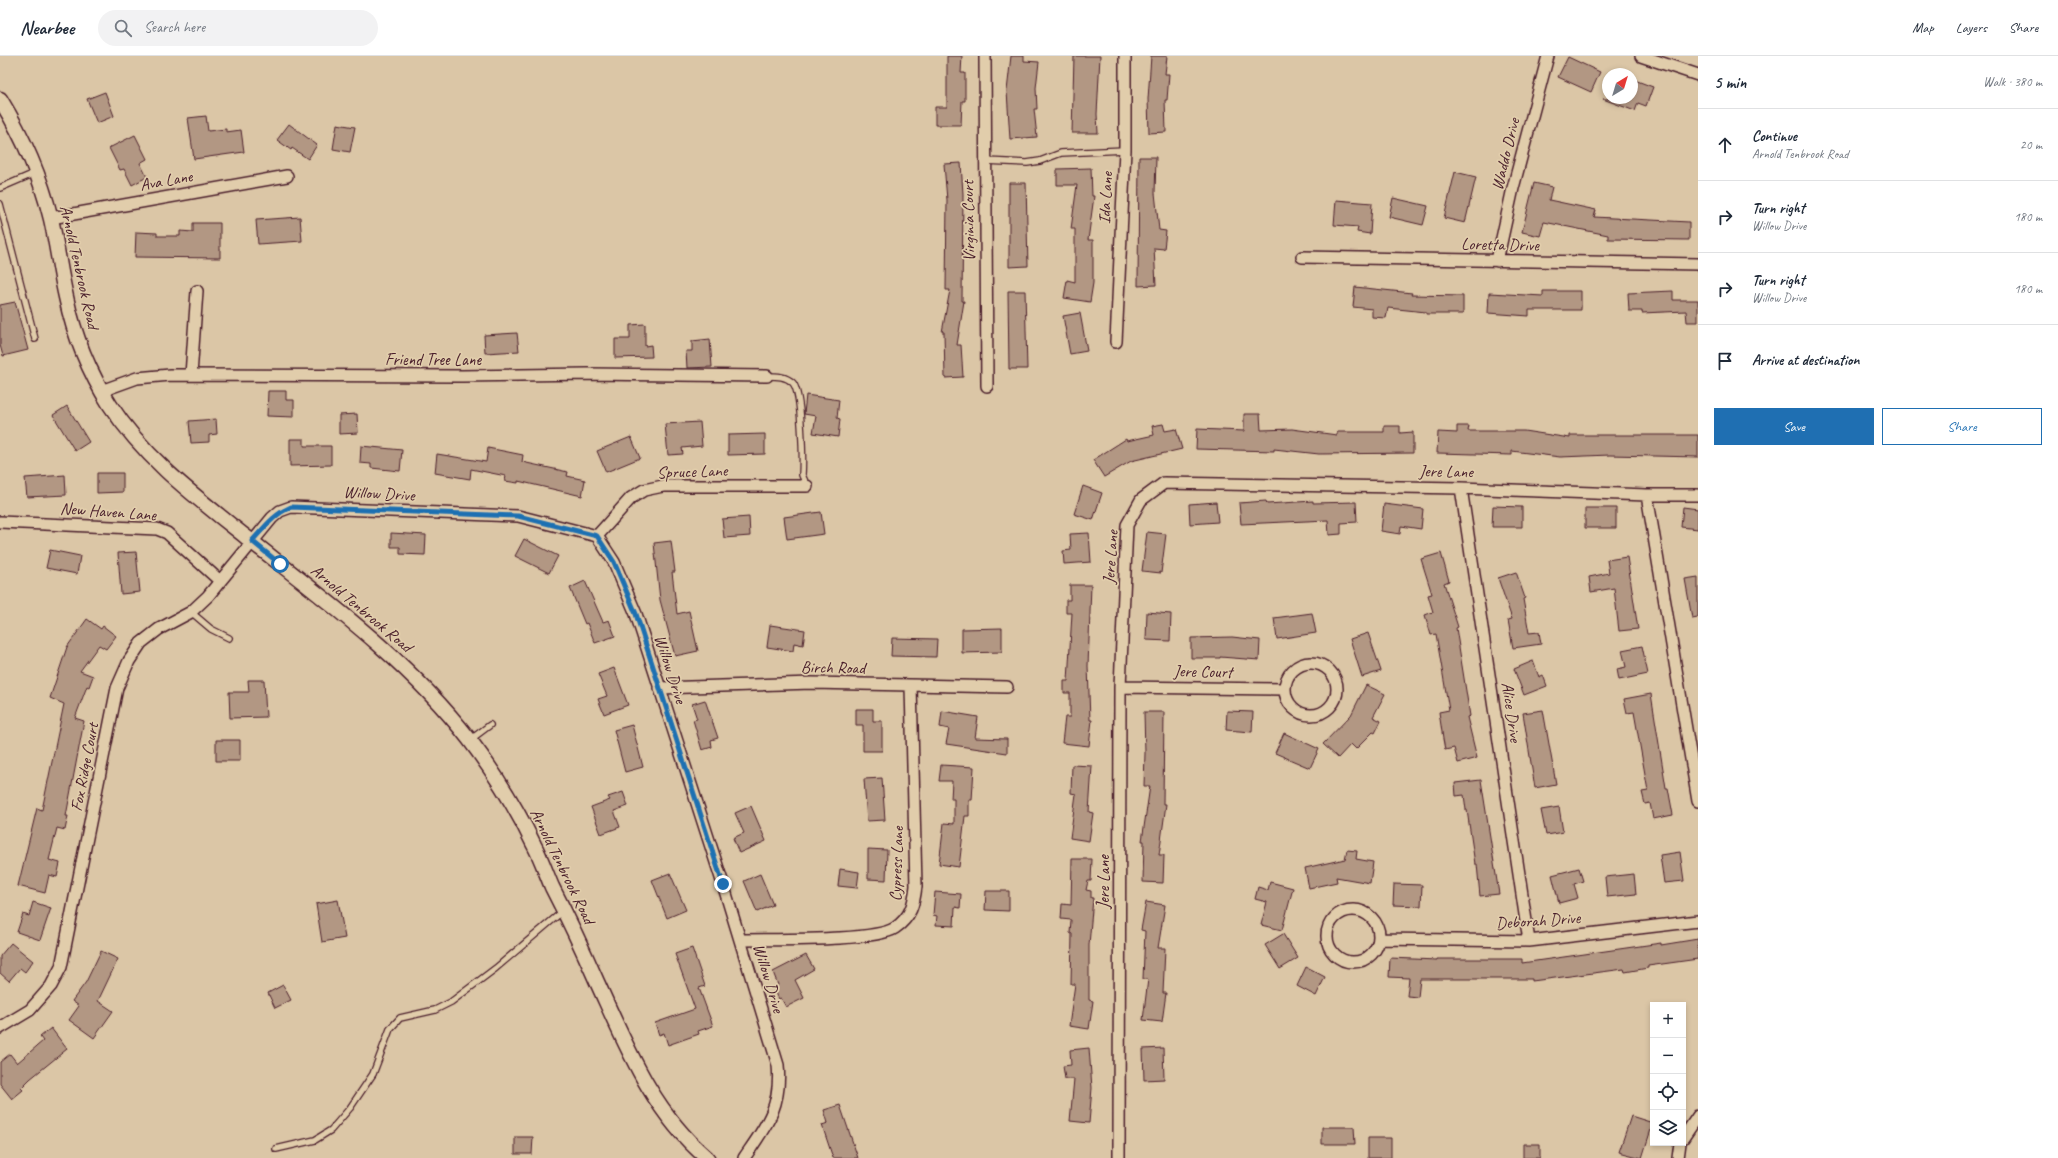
<!DOCTYPE html>
<html lang="en">
<head>
<meta charset="utf-8">
<style>
	:root { --surface:#fff; --page:#f2f2f3; --text:#1f2937; --muted:#747a83; --line:#e0e1e3; --accent:#1f6fb2 }
	body { margin:0; font-family:Caveat,sans-serif; background:var(--page); color:var(--text) }
	.controls { position:absolute; right:12px; bottom:12px; display:grid; overflow:hidden; border-radius:0px; box-shadow:0 2px 6px #0003 }
	.controls button { width:36px; height:36px; display:grid; place-items:center; padding:0; border:0; border-bottom:1px solid var(--line); background:var(--surface); color:var(--text); font:20px sans-serif }
	.compass { position:absolute; left:1602px; top:12px; width:36px; height:36px; border-radius:50%; background:var(--surface); box-shadow:0 2px 6px #0003; rotate:38deg }
	.stop { position:absolute; width:12px; height:12px; margin:-9px; border:3px solid #1f6fb2; border-radius:50%; background:#fff }
	.stop.end { background:#1f6fb2; border-color:#fff; box-shadow:0 1px 4px #0008 }
	.list { margin:0; padding:0; list-style:none }
	h2 { display:flex; justify-content:space-between; align-items:center; height:52px; margin:0; padding:0 16px; font-size:17px }
	h2 small { font-size:13px; font-weight:400; color:var(--muted) }
	.list li { display:grid; grid-template-columns:26px 1fr auto; gap:12px; align-items:center; box-sizing:border-box; height:72px; padding:0 16px; border-top:1px solid var(--line) }
	.list b { display:block; font-size:15px; white-space:nowrap }
	.list p { margin:0; font-size:13px; white-space:nowrap; color:var(--muted) }
	.list em { font-size:13px; font-style:normal; color:var(--muted) }
	.actions { display:flex; gap:8px; padding:12px 16px }
	.actions a { flex:1; padding:9px 0; border:1px solid var(--accent); border-radius:0px; text-align:center; font-size:14px; color:var(--accent) }
	.actions .main { background:var(--accent); color:#fff }
	.icon { flex:none; width:22px; height:22px; fill:none; stroke:currentColor; stroke-width:2; stroke-linecap:round; stroke-linejoin:round }
	.map { position:relative; flex:none; width:1698px; height:1102px; overflow:hidden }
	header { display:flex; align-items:center; gap:24px; box-sizing:border-box; height:56px; padding:0 20px; background:var(--surface); border-bottom:1px solid var(--line) }
	header strong { font-size:19px }
	nav { display:flex; gap:22px; margin-inline-start:auto; font-size:14px }
	.search { width:280px; height:36px; background:var(--page); display:flex; align-items:center; gap:10px; box-sizing:border-box; padding:0 14px; border-radius:22px; color:var(--muted); font-size:15px }
	main { display:flex }
	aside { flex:1; background:var(--surface) }
	.map>svg:first-child { display:block }
	.building { fill:#b29783; stroke:#4a1f2b }
	.lines { fill:none; stroke-linecap:round; stroke-linejoin:round }
	.service-casing { stroke:#4a1f2b; stroke-width:8 }
	.minor-casing { stroke:#4a1f2b; stroke-width:14 }
	.tertiary-casing { stroke:#4a1f2b; stroke-width:17 }
	.service { stroke:#e1cdab; stroke-width:5.5 }
	.minor { stroke:#e1cdab; stroke-width:11 }
	.tertiary { stroke:#e1cdab; stroke-width:14 }
	.route { stroke:#1f6fb2; stroke-width:5 }
	.labels { text-anchor:middle; stroke-width:3.5; stroke-linejoin:round; paint-order:stroke }
	.street-label { font-size:17px; fill:#4a1f2b; stroke:#e1cdab }
</style>
</head>
<body>
<header>
<strong>Nearbee</strong>
<div class="search"><svg class="icon" aria-label="search" viewBox="0 0 24 24"><circle cx="10" cy="10" r="6"/><path d="M15 15l6 6"/></svg>Search here</div>
<nav><a>Map</a><a>Layers</a><a>Share</a></nav>
</header>
<main>
<div class="map">
<svg width="1698" height="1102" viewBox="0 0 1698 1102">
	<rect width="100%" height="100%" fill="#dbc6a6"/>
	<filter id="ink" filterUnits="userSpaceOnUse"><feTurbulence type="fractalNoise" baseFrequency=".025" numOctaves="2"/><feDisplacementMap in="SourceGraphic" scale="8" xChannelSelector="R" yChannelSelector="G"/><feConvolveMatrix kernelMatrix="1 2 1 2 8 2 1 2 1" color-interpolation-filters="sRGB"/></filter>
	<g filter="url(#ink)">
		<path class="building" d="M947,0H962L961,17H965V45H962L961,69H935V51H947Z
			M1011,0H1024V5L1039,6L1036,32L1037,53H1034L1037,81L1010,83L1007,35Z
			M1074,0H1100L1097,58L1098,77H1072Z
			M1151,0H1167L1165,18H1169L1167,44H1165L1166,76L1149,77L1148,43Z
			M1568,1L1600,16L1591,36L1558,21Z
			M1632,23L1653,31L1646,50L1638,47L1635,55L1603,43L1632,42Z
			M105,36L114,60L97,67L87,43Z
			M206,60L208,75L226,73V76L241,74L244,96L194,103L188,62Z
			M289,68L317,89L308,103L292,92L291,94L277,84Z
			M337,68L355,71L350,96L333,93Z
			M135,79L147,103L140,107L147,121L132,129L124,113L120,114L109,92Z
			M1139,101H1156L1155,137L1159,174L1166,175L1164,193L1154,192L1156,229L1138,230Z
			M961,107L963,138L962,245H964L957,289H961L963,321L945,322L944,276H942L950,234H946L947,144L944,108Z
			M1091,112L1092,140H1094L1088,184H1093V227L1090,246L1064,242L1067,224L1075,226V173H1071L1077,129H1057V113Z
			M1455,116L1476,121L1465,167L1444,162Z
			M1009,127H1026L1028,210L1009,211Z
			M1534,127L1552,131L1549,144L1596,154L1594,161L1689,166V184L1608,183V179L1544,166L1540,180L1522,176Z
			M1393,142L1428,150L1423,169L1389,161Z
			M1336,144L1372,147L1370,178L1357,176L1358,171L1334,169Z
			M300,161L302,185L258,188L256,164Z
			M193,167H220V202L135,201L136,176L157,177V180H180V175L193,176Z
			M1355,231L1412,237L1411,239L1463,240V258H1426V256L1388,252L1386,262L1372,261V253L1353,251Z
			M1008,235H1025L1027,313H1009Z
			M1543,235H1581V254H1529V260L1488,257L1489,237L1543,240Z
			M1673,235V244H1698V266H1687L1686,255L1642,257V255H1629L1628,237Z
			M15,246L28,294L3,300L0,289V249Z
			M1080,257L1087,295L1070,298L1063,260Z
			M645,268V290L651,289L652,301L615,302V283H630V269Z
			M517,277L519,295L485,297L484,279Z
			M710,283L712,311L687,312L686,295H692V285Z
			M268,335H286V344H294V361L267,360Z
			M806,339L839,344L837,362L840,363L838,381L813,377L816,360L804,358Z
			M67,350L89,386L75,395L53,359Z
			M357,358L358,377L339,378V359Z
			M1244,358H1260L1261,374L1292,373L1337,379V376H1384V370H1400V377L1413,376V397L1319,398L1274,393V395L1196,393L1197,373L1244,375Z
			M216,363L217,378L209,379V386L191,387L189,365Z
			M700,366L702,390L682,392L683,398L668,399L665,368Z
			M1163,368L1165,375L1176,373L1182,393L1131,405L1104,421L1093,404L1126,383L1127,385L1154,379L1152,370Z
			M1457,370H1469L1468,375H1524L1570,382V379H1698V401L1610,399L1560,401L1512,395V399L1437,397L1438,376L1457,377Z
			M765,378V398L728,399V379Z
			M631,381L640,402L606,416L597,395Z
			M290,383H304V390H331V409L290,410Z
			M361,390L402,394L400,415L371,412V408L360,407Z
			M488,392L523,399L522,406L568,416L567,420L585,424L582,440L518,425V427L505,425L506,420L471,413L470,423L435,417L437,398L486,406Z
			M97,417H123V436L97,437Z
			M65,419L66,439L27,441L25,422Z
			M1083,430L1102,437L1093,464L1074,458Z
			M1266,445L1267,448L1313,445V447L1356,446L1357,466L1341,467V478L1329,479L1328,464L1241,468L1239,447Z
			M1216,446L1218,466L1190,468L1189,448Z
			M1384,448L1423,453L1421,473L1401,470L1400,478L1381,475Z
			M1493,450L1522,451V471H1492Z
			M1683,451L1698,453V473L1681,471Z
			M1585,452H1616V472H1585Z
			M821,456L824,478L787,483L784,461Z
			M749,461L750,480L724,482L722,463Z
			M1147,476L1166,478L1161,517L1142,515Z
			M391,477L426,479L425,499L400,498V491H391Z
			M1089,477L1091,506L1064,508L1063,495L1071,494L1070,478Z
			M524,483L558,500L549,517L515,500Z
			M671,485L675,516H672L677,558L689,555L698,595L675,600L660,544L654,487Z
			M50,494L80,500L77,518L46,512Z
			M136,496L140,536L121,538L118,497Z
			M1441,497L1449,525L1444,527L1458,571L1456,572L1470,660L1467,661L1477,702L1458,707L1454,692L1445,694L1443,683L1439,656L1449,654L1436,578L1431,579L1425,559L1433,556L1428,539L1432,538L1421,503Z
			M1627,501L1638,573L1619,575L1614,532L1591,536L1589,521L1609,517L1607,504Z
			M1516,516L1525,542L1523,543L1529,577L1539,576L1541,588L1513,592L1508,564L1512,563L1498,522Z
			M1698,521V561L1692,562L1685,523Z
			M585,525L603,566L609,564L615,580L595,587L587,567L585,568L570,532Z
			M1070,529H1091L1088,610L1090,664H1092L1089,690L1062,687L1065,661H1070V637H1064V625H1068L1072,557H1066V544H1070Z
			M1147,556L1171,558L1170,585L1146,584Z
			M1312,557L1316,577L1277,583L1274,562Z
			M87,563L101,573L103,570L116,580L106,593L99,589L80,615L93,620L89,631L87,630L75,662L84,665L66,760H68L65,774L57,772L49,804L60,807L57,821L49,819L45,837L18,830L37,752L42,754L64,648L50,642L67,591Z
			M770,569L805,574L803,589L794,587L793,595L767,591Z
			M1002,572V596L962,597V573Z
			M1368,577L1381,615L1362,621L1350,583Z
			M1232,581L1260,584L1259,604L1220,601V602H1191V582Z
			M892,582L937,583L936,601L891,600Z
			M1642,590L1648,618L1619,624L1617,613L1626,611L1622,594Z
			M1533,605L1539,621L1543,619L1547,630L1524,639L1514,613Z
			M614,612L628,649L604,658L598,643L607,640L598,618Z
			M248,624H264L266,661L230,662L229,636H249Z
			M1366,629L1385,638L1373,661L1381,665L1375,677L1373,676L1356,693L1351,688L1338,702L1323,688L1351,659Z
			M1651,638L1666,732H1668L1673,759L1653,763L1650,747L1645,748L1642,736L1648,735L1634,656L1627,657L1624,643Z
			M705,644L718,682L711,684L712,691L702,694L693,664L697,663L692,648Z
			M856,653H873V665H882V695H863V669H856Z
			M1543,654L1556,728L1535,732L1523,657Z
			M942,655L978,661L975,682L1007,683V697L946,688L949,673L940,671Z
			M1227,655L1253,656L1252,676L1226,674Z
			M1144,656H1164L1163,748H1166L1159,799H1164L1163,827L1143,826L1144,785H1142L1150,730H1144L1145,697Z
			M632,669L643,711L625,716L614,674Z
			M1284,677L1319,693L1310,712L1275,697Z
			M216,684H240V705H216Z
			M941,709L974,711L972,744H969V760H965L959,811L939,808L944,767L954,768V743H951L952,725H939Z
			M1072,709L1092,710L1089,756L1093,757L1089,785L1070,782L1076,738L1071,737Z
			M882,722L885,764L867,765L864,723Z
			M1481,724L1499,838L1480,840L1477,808H1475L1467,754H1466L1464,739L1456,740L1455,727Z
			M623,736L628,750L614,755L620,771L601,778L591,751L610,744L608,741Z
			M751,750L766,785L739,797L733,782L744,777L735,757Z
			M1559,751L1563,776L1546,779L1541,754Z
			M868,793L887,794L886,824L868,823Z
			M1347,794L1357,795L1356,803L1373,806L1370,827L1336,821L1337,826L1309,832L1305,812L1345,803Z
			M1680,796L1684,825L1664,827L1660,799Z
			M1072,803H1092L1091,825H1088L1086,834L1091,835V842H1093L1089,889V944L1093,945L1089,973L1069,970L1075,928H1071L1072,878L1070,877L1071,864L1061,863L1062,848L1071,849Z
			M1579,812L1583,825L1574,828L1578,842L1559,847L1552,819Z
			M840,813L859,816L857,832L838,830Z
			M670,817L686,854L667,862L652,824Z
			M760,818L773,849L757,856L744,825Z
			M1634,818L1636,838L1607,841L1605,821Z
			M1270,826L1293,832L1282,874L1261,869L1267,846L1255,843L1258,831L1268,834Z
			M1394,828L1422,829L1421,850L1393,849Z
			M986,835H1009V855L985,854Z
			M935,836L961,838L960,852L955,851L954,870L936,869L937,860L933,859Z
			M338,844L345,882L322,886L316,848Z
			M33,846L51,852L40,884L17,876L23,858L29,860Z
			M1146,846L1165,849L1158,892H1165L1163,937H1166L1162,966L1143,964L1148,923H1143L1145,875L1141,874Z
			M1283,878L1298,902L1280,913L1265,889Z
			M1698,883V903L1648,910V912L1625,916L1624,913L1532,925V923H1420L1418,941L1407,940L1409,922L1389,921L1390,902L1437,904V903H1522V907L1661,887V889Z
			M11,887L33,905L25,916L20,912L9,925L0,917V900Z
			M692,892L705,930L699,932L713,970L698,975L699,978L668,989L664,977L659,979L655,967L695,953L675,898Z
			M101,895L118,903L98,945L113,955L94,982L69,964L79,950L72,945L86,926Z
			M806,899L814,913L795,924L804,942L786,951L781,942L779,943L773,931L778,929L773,916Z
			M1306,911L1325,921L1316,940L1297,930Z
			M283,929L291,944L275,952L268,937Z
			M51,972L67,993L30,1023L21,1032L23,1034L12,1043L0,1028V1006L10,998L17,1007L43,985L40,981Z
			M1089,992L1092,1032L1089,1067L1070,1065L1074,1023H1065L1063,1010L1071,1009L1070,994Z
			M1163,992L1164,1023L1144,1024L1143,993Z
			M840,1049L858,1102H833L822,1069L828,1067L824,1054Z
			M1631,1060L1653,1067L1642,1102L1619,1096Z
			M1322,1071H1354L1355,1088H1322Z
			M515,1081H533L532,1098H515Z
			M1368,1082H1391V1102H1368Z
			M1523,1088H1540V1102H1523Z"/>
		<g class="lines">
			<g class="service-casing">
				<path id="service" d="M985,105L1027,107L1040,105L1061,97L1125,94
					M0,132L35,117
					M0,148L35,283
					M767,320C777,320 786,320 793,327C802,338 803,403 802,419L807,430
					M191,556L211,573L229,582
					M470,684L490,669
					M276,1093L315,1084L331,1074L350,1052L373,1018L390,973L400,962L435,954L451,946L496,912L563,855"/>
			</g>
			<g class="minor-casing">
				<path id="minor" d="M985,0L987,330
					M1641,0L1698,19
					M51,162L287,120
					M1302,201L1698,208
					M1497,205L1513,132L1548,0
					M1116,286L1125,94V0
					M191,319L197,235
					M101,335L137,322L170,319L462,320L588,318L767,320
					M1461,432L1529,885
					M1647,439L1698,745
					M0,466L157,473L167,477L220,525
					M597,480L631,442L644,434L663,430H807
					M1285 633a26 26 0 1 1 52 0a26 26 0 1 1-52 0Z
					M1120,631L1285,633
					M659,632L812,627L1007,631
					M1327 880a26 26 0 1 1 52 0a26 26 0 1 1-52 0Z
					M1379,883L1529,885L1698,865
					M740,884C770,883 874,886 895,872C911,861 914,848 916,830L911,630
					M0,972L30,954L51,930L61,911L117,632L129,605L141,587L159,573L191,556L208,540L272,462L280,455L291,451L518,460L597,480L614,506L636,558L723,828L778,1009C782,1051 766,1070 744,1102
					M1683,1082L1698,1060
					M1119,1102L1120,631L1127,469L1141,444L1164,427L1461,432L1647,439H1698
					M1678,1102L1680,1087"/>
			</g>
			<g class="tertiary-casing">
				<path id="tertiary" d="M0,43C22,79 41,122 51,163C57,189 60,215 66,241C74,279 89,316 110,349C145,403 196,441 246,481C324,543 407,603 469,683C494,716 516,751 534,789C541,802 546,817 552,831C568,862 583,894 597,926C626,989 652,1056 707,1102"/>
			</g>
			<use href="#service" class="service"/>
			<use href="#minor" class="minor"/>
			<use href="#tertiary" class="tertiary"/>
		</g>
	</g>
	<g class="lines" filter="url(#ink)">
		<path class="route" d="M280,508L252,485C264,472 274,458 291,451L518,460L597,480L614,506L636,558L723,828"/>
	</g>
	<g class="labels">
		<g class="street-label">
			<text transform="translate(1505 98) rotate(-76)" y="6">Waddo Drive</text>
			<text transform="translate(166 124) rotate(-10)" y="6">Ava Lane</text>
			<text transform="translate(1105 142) rotate(-87)" y="6">Ida Lane</text>
			<text transform="translate(968 165) rotate(-91)" y="6">Virginia Court</text>
			<text transform="translate(1500 188) rotate(1)" y="6">Loretta Drive</text>
			<text transform="translate(80 211) rotate(77)" y="6">Arnold Tenbrook Road</text>
			<text x="433" y="309">Friend Tree Lane</text>
			<text transform="translate(692 415) rotate(-2)" y="6">Spruce Lane</text>
			<text transform="translate(1446 415) rotate(1)" y="6">Jere Lane</text>
			<text transform="translate(379 437) rotate(3)" y="6">Willow Drive</text>
			<text transform="translate(108 455) rotate(4)" y="6">New Haven Lane</text>
			<text transform="translate(1110 501) rotate(-86)" y="6">Jere Lane</text>
			<text transform="translate(362 552) rotate(40)" y="6">Arnold Tenbrook Road</text>
			<text transform="translate(833 611) rotate(1)" y="6">Birch Road</text>
			<text transform="translate(671 613) rotate(72)" y="6">Willow Drive</text>
			<text transform="translate(1203 615) rotate(1)" y="6">Jere Court</text>
			<text transform="translate(1512 656) rotate(82)" y="6">Alice Drive</text>
			<text transform="translate(84 711) rotate(-79)" y="6">Fox Ridge Court</text>
			<text transform="translate(896 808) rotate(-88)" y="6">Cypress Lane</text>
			<text transform="translate(563 810) rotate(64)" y="6">Arnold Tenbrook Road</text>
			<text transform="translate(1103 826) rotate(-90)" y="6">Jere Lane</text>
			<text transform="translate(1538 864) rotate(-4)" y="6">Deborah Drive</text>
			<text transform="translate(769 922) rotate(73)" y="6">Willow Drive</text>
		</g>
	</g>
</svg>
<div class="controls">
<button>+</button>
<button>−</button>
<button><svg class="icon" aria-label="locate" viewBox="0 0 24 24"><circle cx="12" cy="12" r="6"/><path d="M12 2v4M12 18v4M2 12h4M18 12h4"/></svg></button>
<button><svg class="icon" aria-label="layers" viewBox="0 0 24 24"><path d="M12 4l9 5-9 5-9-5zM3 14l9 5 9-5"/></svg></button>
</div>
<svg class="compass" viewBox="-18 -18 36 36"><path d="M0-13l5 13h-10z" fill="#e53935"/><path d="M0 13l5-13h-10z" fill="#747a83"/></svg>
<div class="stop" style="left:280px;top:508px"></div>
<div class="stop end" style="left:723px;top:828px"></div>
</div>
<aside>
<h2>5 min<small>Walk · 380 m</small></h2>
<ul class="list">
<li><svg class="icon" aria-label="ahead" viewBox="0 0 24 24"><path d="M12 20V5M6 11l6-6 6 6"/></svg><div><b>Continue</b><p>Arnold Tenbrook Road</p></div><em>20 m</em></li>
<li><svg class="icon" aria-label="right" viewBox="0 0 24 24"><path d="M7 20v-9h11M14 6l5 5-5 5"/></svg><div><b>Turn right</b><p>Willow Drive</p></div><em>180 m</em></li>
<li><svg class="icon" aria-label="right" viewBox="0 0 24 24"><path d="M7 20v-9h11M14 6l5 5-5 5"/></svg><div><b>Turn right</b><p>Willow Drive</p></div><em>180 m</em></li>
<li><svg class="icon" aria-label="arrive" viewBox="0 0 24 24"><path d="M6 21V4h12l-3 4 3 4H6"/></svg><div><b>Arrive at destination</b></div></li>
</ul>
<div class="actions"><a class="main">Save</a><a>Share</a></div>
</aside>
</main>
</body>
</html>
